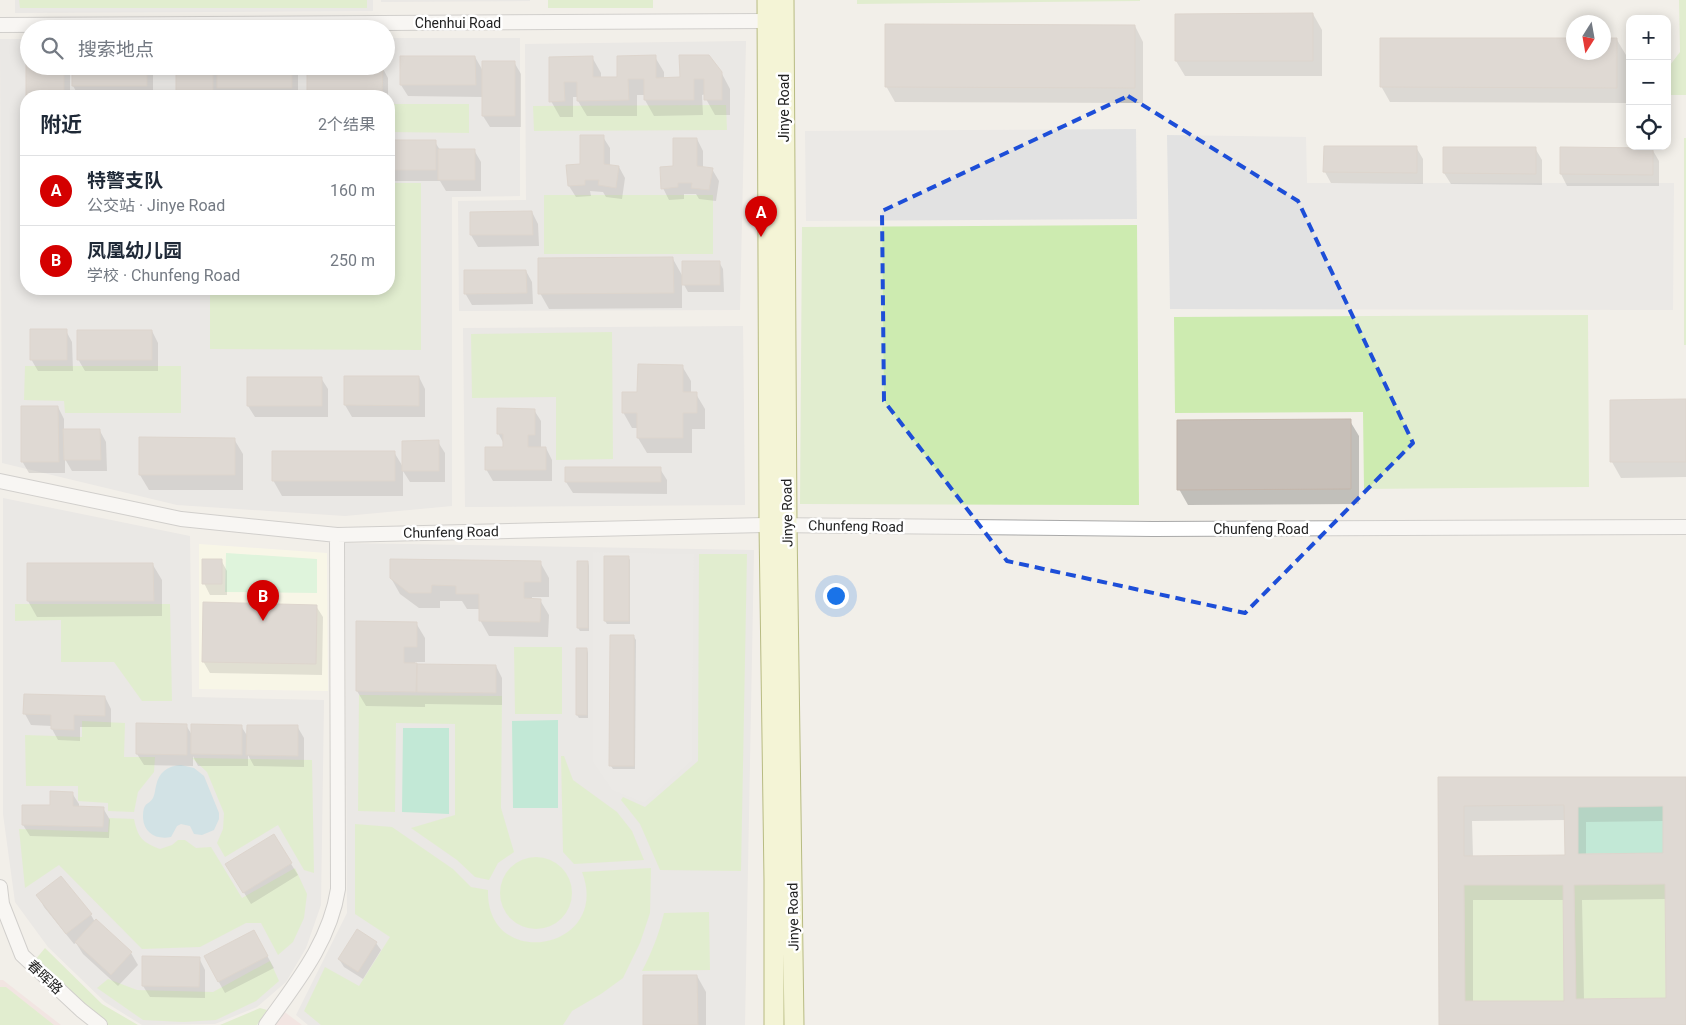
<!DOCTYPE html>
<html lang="zh">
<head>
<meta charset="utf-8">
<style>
	:root { --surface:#fff; --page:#f2f2f3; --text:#1f2937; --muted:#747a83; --line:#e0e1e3; --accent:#d40000 }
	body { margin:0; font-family:Roboto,"Noto Sans SC",sans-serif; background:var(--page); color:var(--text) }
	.controls { position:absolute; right:15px; top:15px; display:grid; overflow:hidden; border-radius:10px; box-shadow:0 2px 12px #0003 }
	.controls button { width:45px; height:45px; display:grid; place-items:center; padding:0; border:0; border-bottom:1px solid var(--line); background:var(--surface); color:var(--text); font:25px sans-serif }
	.compass { position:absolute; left:1566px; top:15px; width:45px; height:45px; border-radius:50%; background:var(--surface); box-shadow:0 2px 12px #0003; rotate:191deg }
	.you { position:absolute; left:835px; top:595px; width:18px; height:18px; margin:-12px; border:4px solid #fff; border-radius:50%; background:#1a73e8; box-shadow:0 0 0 8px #1a73e833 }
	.badge { display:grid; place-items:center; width:32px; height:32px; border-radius:50%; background:var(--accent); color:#fff; font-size:16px; font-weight:700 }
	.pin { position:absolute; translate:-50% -41px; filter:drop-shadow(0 1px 2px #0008) }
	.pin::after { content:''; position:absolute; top:26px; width:18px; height:15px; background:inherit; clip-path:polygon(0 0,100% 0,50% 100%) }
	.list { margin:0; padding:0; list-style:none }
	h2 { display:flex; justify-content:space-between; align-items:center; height:65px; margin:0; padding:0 20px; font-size:21px }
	h2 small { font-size:16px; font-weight:400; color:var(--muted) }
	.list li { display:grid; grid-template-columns:32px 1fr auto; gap:15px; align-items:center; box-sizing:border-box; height:70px; padding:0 20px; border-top:1px solid var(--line) }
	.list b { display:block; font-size:19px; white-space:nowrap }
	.list p { margin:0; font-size:16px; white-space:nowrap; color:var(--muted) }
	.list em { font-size:16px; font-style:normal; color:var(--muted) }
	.icon { flex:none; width:28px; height:28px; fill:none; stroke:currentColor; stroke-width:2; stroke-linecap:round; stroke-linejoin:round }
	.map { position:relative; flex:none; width:1686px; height:1025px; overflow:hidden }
	.search { position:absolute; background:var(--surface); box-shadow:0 2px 12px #0003; left:20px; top:20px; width:375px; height:55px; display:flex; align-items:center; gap:12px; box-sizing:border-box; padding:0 18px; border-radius:28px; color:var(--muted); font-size:19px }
	.panel { position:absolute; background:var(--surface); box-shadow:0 2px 12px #0003; left:20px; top:90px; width:375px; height:205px; border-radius:20px }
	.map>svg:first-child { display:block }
	.residential { fill:#e0dfdf; fill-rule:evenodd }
	.commercial { fill:#f2dad9 }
	.education { fill:#ffffe5 }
	.grass { fill:#cdebb0 }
	.park { fill:#c8facc }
	.pitch { fill:#88e0be }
	.parking { fill:#e2e2e2 }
	.water { fill:#aad3df }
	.shadow { fill:#0003; fill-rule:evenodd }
	.building { fill:#c7bfb8; stroke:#c4b6ab; fill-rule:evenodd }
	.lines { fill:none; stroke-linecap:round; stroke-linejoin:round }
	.street-casing { stroke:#a9a9a9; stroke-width:16 }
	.secondary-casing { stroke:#707d05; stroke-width:21 }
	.street { stroke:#fff; stroke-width:14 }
	.secondary { stroke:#f7fabf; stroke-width:19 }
	.marked { fill:none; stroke:#1d4ed8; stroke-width:4; stroke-dasharray:10 6; stroke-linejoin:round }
	.labels { text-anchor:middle; stroke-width:5; stroke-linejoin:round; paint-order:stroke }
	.street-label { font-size:14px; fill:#222; stroke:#fff }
</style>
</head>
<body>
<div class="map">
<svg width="1686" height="1025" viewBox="0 0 1686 1025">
	<rect width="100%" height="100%" fill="#f2efe9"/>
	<path class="residential" d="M15,0H373V11L15,13Z
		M381,0H530V1L381,2Z
		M386,38H520V196L452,197V506L345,516L177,505L2,463L0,39H29V66H386ZM26,96H389V289H26Z
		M746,41L740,310L459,311L458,201L526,200L525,44Z
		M743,326L745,505L465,507L463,328Z
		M3,498L190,536L192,697L324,700L321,905L306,948L286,982L257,1007L215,1024L142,1025L105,1002L48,947L15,902L3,814Z
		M345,543L754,550L745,1025H308L296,1015L347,913Z"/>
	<path class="commercial" d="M0,980H3L61,1025H0Z
		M282,1010L302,1025H271Z"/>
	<path class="education" d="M199,544L327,553L328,691L199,689Z"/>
	<path class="grass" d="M19,0H367V8H20Z
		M548,0H653V8H548Z
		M857,0H1140V1L857,4Z
		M1679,0H1686V95H1667V69L1680,52Z
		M389,104H469V133L389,132Z
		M726,105L727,130L534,131L533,106Z
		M1684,138H1686V345H1684Z
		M389,183H421V350L210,349V289H389Z
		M544,195H713V254H544Z
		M1137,225L1139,505L800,504L802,227Z
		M1588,315L1589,487L1364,489L1363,412L1175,413L1174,317Z
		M612,332L613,459L556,460V397L472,398L471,334Z
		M25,366H181V413H65L64,401L24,400Z
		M699,554H747L741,871L660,870L640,824L621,800L623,797L645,807L698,761Z
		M15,604H170L172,701H142L114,662H61V620L15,621Z
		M514,647H562V714H515Z
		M359,695L502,696L501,808L514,852L498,863L489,880L475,877L457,860L411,828L455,815V724L396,723L395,812L358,811Z
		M82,721L125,723L124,757H155L154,772L138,792L134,812L108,811V803L78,801V786H26L25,735L82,737Z
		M561,756H564L573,780L617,812L632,831L644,860L574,864L563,852Z
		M192,758L312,760L314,873L304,870L278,825L225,857L217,843L223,829L224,813L207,772Z
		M109,818L134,819C138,838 142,842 160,849L172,845L178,840H185L196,848L211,847L242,898L295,868L307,894L304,918L293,942L278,955L261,923H246L200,947L142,949L59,865L25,888L19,829L108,832Z
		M355,824L392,827L453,869L471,887L488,890C486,973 612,950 582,872L651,868L650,913L640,943L623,978L601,994L572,1011L563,1025H321L304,1011L325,967L359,986L390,937L355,914Z
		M500 893a36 36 0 1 1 72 0a36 36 0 1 1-72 0Z
		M1665,884L1666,998L1576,999L1574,885Z
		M1464,885H1563L1564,1001H1465Z
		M709,912L710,970L642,971C652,952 659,934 664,913Z
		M45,948L102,1004L138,1025H107L35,960Z
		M270,961L279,981L256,1001L216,1020L183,1022L143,1020L97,988L108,979L137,990L213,992Z
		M0,987H6L54,1025H0Z
		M260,1008L267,1010L257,1025H220Z"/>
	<path class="park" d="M226,553L317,559V593L225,592Z"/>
	<path class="pitch" d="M558,720V808H513L512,721Z
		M403,728H449V814L402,812Z
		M1663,806V853L1578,854V807Z"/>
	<path class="parking" d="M1136,129L1137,219L806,221L805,131Z
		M1167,135L1306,137L1307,183H1674L1673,310L1170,309Z
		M593,552L694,554L692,761L644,803L612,790L593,762Z"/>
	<path class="water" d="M181,765L194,768L204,776L219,813V819L214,830L202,835L194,834L190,826L181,824L177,826L171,837C156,840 144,833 143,818C143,814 143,809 145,806C147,803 151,802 153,798C155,794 155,790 156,786C159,772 167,766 181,765Z"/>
	<path class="shadow" d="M1313,14L1322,30V76H1185L1176,61Z
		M1135,26L1143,42V103L895,102L886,86Z
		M1604,40H1617L1626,55V103L1390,102L1381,86L1574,52H1604Z
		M475,57L483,71L514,62L521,74V127H490L483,116V97L408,96L401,85Z
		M592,57L601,73V78H619L655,57L664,72V79H681L721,72L730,89V115H715L706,99V94L702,95L703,115L654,116L645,100V95H637V116H587L578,101V97H573V117H560L551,101L550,58Z
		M27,62L29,66H65L70,74V96H27Z
		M73,66H151L153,69V96H79L73,86Z
		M177,66H214L218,73V66H295L298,72V96H222L219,91V96H177Z
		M382,67L388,78V96H309L308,95Z
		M603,137L610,148V166L619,167L625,178L622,199L606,197L603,192L590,191L591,196L576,197L569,186L581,165Z
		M697,139L703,151V168L712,169L719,181L716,201L699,199L696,194H684V199L669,200L663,188L675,167Z
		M389,142H435L440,150H474L481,162V191H446L440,181H389Z
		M1416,147L1423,159V184L1331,183L1325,172Z
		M1535,148L1542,160V185L1451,184L1444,173Z
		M1652,149L1659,161V186H1567L1561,174Z
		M532,212L538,224L539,246L478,247L471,235V213Z
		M24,218H26V275L24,271Z
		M673,259L683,277L719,262L723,269L724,292H688L682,281V308L549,309L540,293Z
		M526,271L532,282L533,304L472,305L465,293Z
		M66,331L72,342L73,371H38L31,359Z
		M152,331L158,343V371H85L78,359Z
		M682,366L691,381V394H696L705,409V429H692V453H647L638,438V428H632L623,412L639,393Z
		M345,377H419L425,389V417H352L345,405Z
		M321,378L328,389V417H255L248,406Z
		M1686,400V477L1621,478L1612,462L1611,401Z
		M58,407L64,419V431H100L106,442L107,471H72L65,459V473H29L22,461Z
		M534,410L541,421V448H546L552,460V481H493L486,469L504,448V444L498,433Z
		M1350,421L1359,436V504L1188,505L1179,489Z
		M234,439L243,454V490H149L140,475Z
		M438,442L445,453V482H410L403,471V496H282L273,480L394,452L403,467Z
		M660,469L667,480V494L573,493L566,482Z
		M628,557L630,560V624H607L605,621Z
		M221,560L227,571V595H210L204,583Z
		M540,562L549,578V597H532V600H540L549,615L548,637L489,636L480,620V609H467L462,601H440V608H419L400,594L391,578Z
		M588,562L589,566V631H580L578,628Z
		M28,565H153L162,580V616L37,617L28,601Z
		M316,606L323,617L322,675L210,673L203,661Z
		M416,623L425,638V662H415L417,666H496L502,678V705L425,704V707L366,706L357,691Z
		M634,637L636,640L635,769H613L611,766Z
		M587,649L588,653V718H579L577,715Z
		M105,697L111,709V727H80V741L58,740L52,729V726L31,725L25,714Z
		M186,725L192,735L241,726L248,737L297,726L304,738V767L254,766L248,755V766H198L193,756V766L144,765L137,754Z
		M1439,778H1686V1025H1440ZM1566,820V857H1473L1472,821ZM1664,821V855H1586V822ZM1666,899L1667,999L1584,1000L1582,900ZM1473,900H1565V1002L1473,1003Z
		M72,793L79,804V807L103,808L110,820L109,838L30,836L23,825Z
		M273,835L298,875L251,904L233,875Z
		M38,895L91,915L95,922L96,921L131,953L138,965L118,986L83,954L76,943L74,944L44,907Z
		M260,943L274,968L225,993L205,957Z
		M376,943L381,950L363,979L344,967L339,959Z
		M199,958L205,970V998L150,997L143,986Z
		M697,976L706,992V1025H645Z"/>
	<path class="building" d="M1313,13V61H1175V14Z
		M885,24L1135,25V88L885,87Z
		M1380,38H1574V52H1604V38H1617V88L1380,87Z
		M656,55V78L680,77L679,55H709L722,72V100H704V79H694V100H644V79H628L629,100L577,101V82H564L565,101L549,102V57L593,56V77H617V56Z
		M400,56H475L476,85H400Z
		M26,61H29V66H64V96H26V112Z
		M482,61H515V116H482Z
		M72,66H147V86H72Z
		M176,66H213V96H176Z
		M217,66H292V88H217Z
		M307,66H383L382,95H307Z
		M580,135H604V164L619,166L616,188L598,185L599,180H585V185L568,186L566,165L580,164Z
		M673,138H697V166L713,168L709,190L691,188L692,183H678V187L661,189L660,167L673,166Z
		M389,140H436V170H389Z
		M1324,146H1417V173L1323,172Z
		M1443,147H1536V174L1443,173Z
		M1560,147L1653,148V175L1560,174Z
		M438,149H475V180H438Z
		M532,211L533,235H470V212Z
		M23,216H26V272H23Z
		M673,257L674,293L538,294V258Z
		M682,261H720V285H682Z
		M464,270H526L527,293L464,294Z
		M30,329H67V360H30Z
		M77,330H152V360H77Z
		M638,364L683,365V392H697V413H683V438H637V413H622V392H637Z
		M344,376H419V406L344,405Z
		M247,377H322V406H247Z
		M1686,399V462H1610V400Z
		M21,406H58L59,462H21Z
		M497,408L535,409V435H528V447H546V470H485V447H503V434H497Z
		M1351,419V489L1177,490V420Z
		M63,429H100L101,460H64Z
		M139,437L235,438V475H139Z
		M439,440V471H402V441Z
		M272,451H395V481H272Z
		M565,467H661V482H565Z
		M604,556H629V621H604Z
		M202,559H222V584H202Z
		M390,559L541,561V582H524V598L541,599L540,622L479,621V594H456V586L432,585L431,593H409L390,578Z
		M577,561H588V628H577Z
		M27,563H153L154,601H27Z
		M203,602L317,605L316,664L202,662Z
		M356,621L417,622V647H404V663H417L416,692L356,691Z
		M610,635H634V766H609Z
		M576,648H587V715H576Z
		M417,664L496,665V693L417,692Z
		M24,694L105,696V716L74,715V730L51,729V715L23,714Z
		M136,723L187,724V755L136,754Z
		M191,724L242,725V755L191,754Z
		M247,725H298V756L246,755Z
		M1438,777H1686V1025H1439ZM1564,805L1565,855L1464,856V806ZM1663,806V853L1578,854V807ZM1665,884L1666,998L1576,999L1574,885ZM1464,885H1563L1564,1001H1465Z
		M50,791L73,792V806L104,807L103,827L22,825V805H50Z
		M274,834L292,863L243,893L225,864Z
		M61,876L92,914L66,934L36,895Z
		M96,919L132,952L111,975L75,942Z
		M357,929L377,942L358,972L338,959Z
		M254,930L268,956L218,982L204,956Z
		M142,956L200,957L199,987L142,986Z
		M643,975H697L698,1025H643Z"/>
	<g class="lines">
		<g class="street-casing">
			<path id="street" d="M0,25L767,21
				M0,481L181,519L337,535L769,525L1153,529L1686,527
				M0,887L2,904L22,955L81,1010L100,1025
				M266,1025C296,983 330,942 338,889L337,535"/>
		</g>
		<g class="secondary-casing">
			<path id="secondary" d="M767,0L769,525L774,880V1025
				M784,0L787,525L794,1025"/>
		</g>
		<use href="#street" class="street"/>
		<use href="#secondary" class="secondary"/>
	</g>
	<path d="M0 0H1686V1025H0ZM1128,96L1298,201L1413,443L1245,613L1007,561L884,401L882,211Z" fill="#f2efe9" fill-opacity=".55" fill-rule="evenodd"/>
	<path class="marked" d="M1128,96L1298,201L1413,443L1245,613L1007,561L884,401L882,211Z"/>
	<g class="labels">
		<g class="street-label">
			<text x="458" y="28">Chenhui Road</text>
			<text transform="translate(784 108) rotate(-90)" y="5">Jinye Road</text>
			<text transform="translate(787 513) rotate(-91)" y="5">Jinye Road</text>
			<text transform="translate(856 526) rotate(1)" y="5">Chunfeng Road</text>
			<text x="1261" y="534">Chunfeng Road</text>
			<text transform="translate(451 532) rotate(-1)" y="5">Chunfeng Road</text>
			<text transform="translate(793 917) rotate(-91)" y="5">Jinye Road</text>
			<text transform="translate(45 977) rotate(43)" y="5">春晖路</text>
		</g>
	</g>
</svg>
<div class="controls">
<button>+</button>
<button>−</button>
<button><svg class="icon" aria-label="locate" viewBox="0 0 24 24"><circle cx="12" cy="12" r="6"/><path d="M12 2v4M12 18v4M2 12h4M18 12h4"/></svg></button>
</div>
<svg class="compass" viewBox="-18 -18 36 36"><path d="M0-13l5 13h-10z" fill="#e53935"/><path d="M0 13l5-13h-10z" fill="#747a83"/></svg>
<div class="you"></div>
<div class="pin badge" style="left:761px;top:237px">A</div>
<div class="pin badge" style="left:263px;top:621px">B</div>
<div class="search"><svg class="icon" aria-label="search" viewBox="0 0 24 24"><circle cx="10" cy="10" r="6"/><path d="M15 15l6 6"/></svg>搜索地点</div>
<section class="panel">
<h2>附近<small>2个结果</small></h2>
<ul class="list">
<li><span class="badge">A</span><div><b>特警支队</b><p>公交站 · Jinye Road</p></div><em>160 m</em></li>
<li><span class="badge">B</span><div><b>凤凰幼儿园</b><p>学校 · Chunfeng Road</p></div><em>250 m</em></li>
</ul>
</section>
</div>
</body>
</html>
